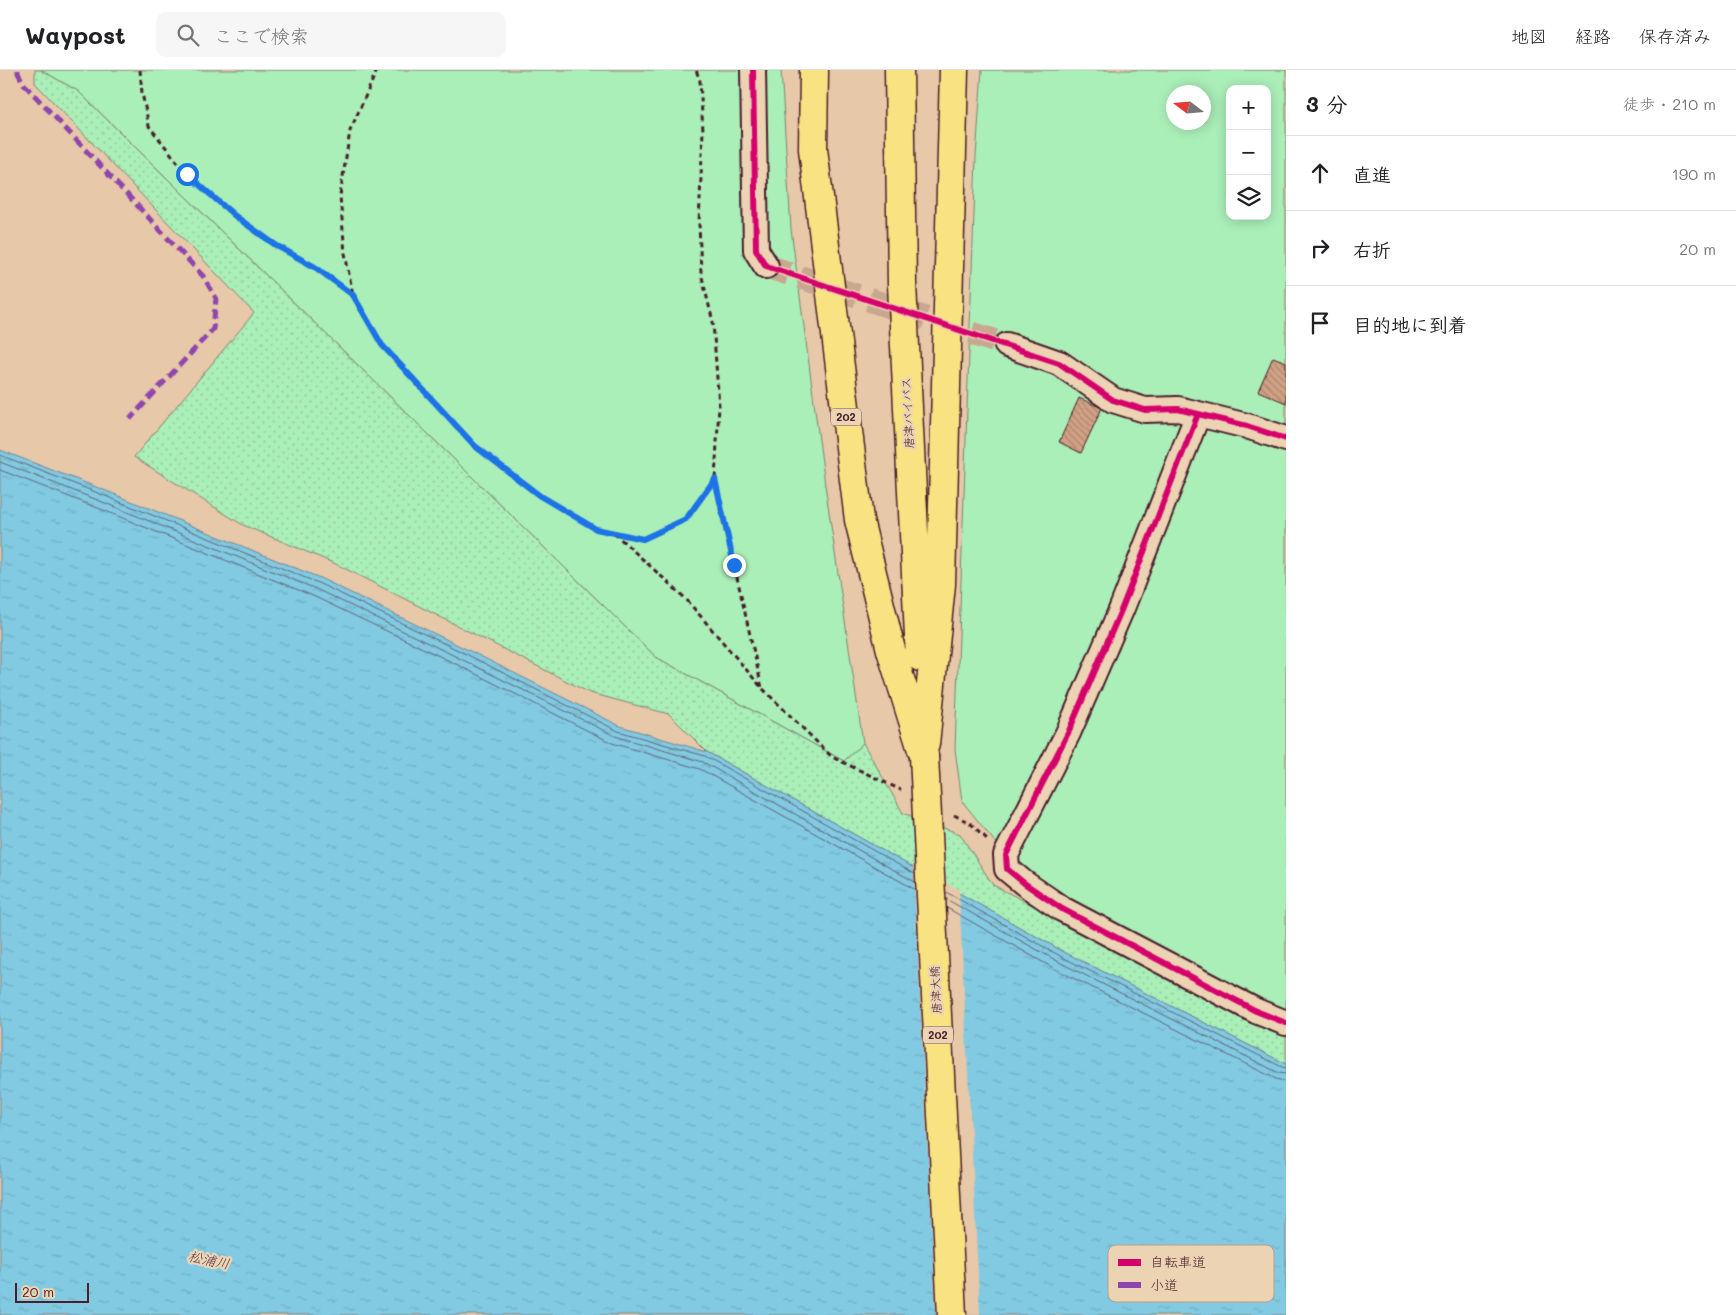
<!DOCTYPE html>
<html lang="ja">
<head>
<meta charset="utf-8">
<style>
	:root { --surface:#fff; --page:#f6f6f6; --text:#202124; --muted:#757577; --line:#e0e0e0 }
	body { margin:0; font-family:Mali,"Klee One",sans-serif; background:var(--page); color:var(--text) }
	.controls { position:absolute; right:15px; top:15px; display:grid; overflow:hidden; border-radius:10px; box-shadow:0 2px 12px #0003 }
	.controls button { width:45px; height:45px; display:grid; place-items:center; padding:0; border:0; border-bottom:1px solid var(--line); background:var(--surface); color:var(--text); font:25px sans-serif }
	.compass { position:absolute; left:1166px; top:15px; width:45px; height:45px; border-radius:50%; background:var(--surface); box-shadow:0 2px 12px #0003; rotate:286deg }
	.scale { position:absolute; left:15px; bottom:12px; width:74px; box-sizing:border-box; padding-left:5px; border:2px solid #4a1f2b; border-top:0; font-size:14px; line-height:18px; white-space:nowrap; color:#4a1f2b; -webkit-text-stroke:4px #ecd3b4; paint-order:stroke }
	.stop { position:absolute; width:15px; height:15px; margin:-11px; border:4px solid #1a73e8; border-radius:50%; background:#fff }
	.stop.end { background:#1a73e8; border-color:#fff; box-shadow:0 1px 5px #0008 }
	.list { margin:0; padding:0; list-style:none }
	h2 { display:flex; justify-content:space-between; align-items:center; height:65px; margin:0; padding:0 20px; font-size:21px }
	h2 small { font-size:16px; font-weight:400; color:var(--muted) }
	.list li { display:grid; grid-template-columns:32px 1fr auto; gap:15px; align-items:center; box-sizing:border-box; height:75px; padding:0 20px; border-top:1px solid var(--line) }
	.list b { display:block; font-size:19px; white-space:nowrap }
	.list em { font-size:16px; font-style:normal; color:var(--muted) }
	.icon { flex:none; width:28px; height:28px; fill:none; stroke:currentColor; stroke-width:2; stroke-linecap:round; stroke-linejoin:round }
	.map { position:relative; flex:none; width:1286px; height:1245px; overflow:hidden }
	header { display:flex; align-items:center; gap:30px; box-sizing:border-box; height:70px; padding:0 25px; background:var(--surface); border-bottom:1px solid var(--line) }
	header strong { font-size:24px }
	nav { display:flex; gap:28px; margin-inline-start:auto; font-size:18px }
	.search { width:350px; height:45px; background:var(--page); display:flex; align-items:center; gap:12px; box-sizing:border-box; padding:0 18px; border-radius:10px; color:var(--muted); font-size:19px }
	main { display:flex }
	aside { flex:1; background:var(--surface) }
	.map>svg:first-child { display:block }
	.grass { fill:url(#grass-dots); stroke:#7a8672 }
	.green { fill:#aaeeb8; stroke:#7a8672; fill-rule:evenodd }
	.water { fill:url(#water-ripples); stroke:#6b8699 }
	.pier { fill:#e7c8a8 }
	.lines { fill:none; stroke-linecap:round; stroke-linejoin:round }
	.shore { stroke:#606374; stroke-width:1 }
	.building { fill:url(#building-back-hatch); stroke:#4a1f2b }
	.street-tunnel { stroke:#c8a68f; stroke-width:24; stroke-dasharray:24 12; stroke-linecap:butt }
	.street-casing { stroke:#4a1f2b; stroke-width:28 }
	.highway-casing { stroke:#4a1f2b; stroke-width:31 }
	.path { stroke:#4a1f2b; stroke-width:3; stroke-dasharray:5 4; stroke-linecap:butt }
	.street { stroke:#ecd3b4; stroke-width:24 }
	.highway { stroke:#f8e281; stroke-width:28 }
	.highway-bridge-casing { stroke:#4a1f2b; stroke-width:31; stroke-linecap:butt }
	.highway-bridge { stroke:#f8e281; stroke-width:28 }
	.quiet { stroke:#8e44ad; stroke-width:5; stroke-dasharray:10 5; stroke-linecap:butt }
	.cycleway-casing { stroke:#ecd3b4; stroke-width:9 }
	.cycleway { stroke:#d6006c; stroke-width:6 }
	.route { stroke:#1a73e8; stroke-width:6 }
	.labels { text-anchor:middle; stroke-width:4.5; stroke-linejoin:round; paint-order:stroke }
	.shield { fill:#ecd3b4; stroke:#7b5554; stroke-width:1 }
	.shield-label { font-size:11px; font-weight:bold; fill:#4a1f2b }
	.street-label { font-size:12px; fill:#4a1f2b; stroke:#ecd3b4 }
	.water-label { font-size:14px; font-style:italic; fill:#523946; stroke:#ecd3b4 }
	.key { fill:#ecd3b4; stroke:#bb9d8b; stroke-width:1 }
	.key-label { font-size:14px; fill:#4a1f2b }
</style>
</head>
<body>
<header>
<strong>Waypost</strong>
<div class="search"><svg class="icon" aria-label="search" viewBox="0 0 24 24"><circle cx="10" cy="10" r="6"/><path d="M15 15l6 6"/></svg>ここで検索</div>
<nav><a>地図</a><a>経路</a><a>保存済み</a></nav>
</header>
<main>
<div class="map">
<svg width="1286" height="1245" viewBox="0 0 1286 1245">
	<defs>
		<pattern id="grass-dots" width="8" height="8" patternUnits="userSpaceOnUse" patternTransform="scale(1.25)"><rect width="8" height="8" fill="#aaeeb8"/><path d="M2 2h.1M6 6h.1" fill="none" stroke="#94cc9e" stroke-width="1.8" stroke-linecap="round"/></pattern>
		<pattern id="water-ripples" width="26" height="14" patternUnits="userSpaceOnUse" patternTransform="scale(1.25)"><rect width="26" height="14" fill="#81cae2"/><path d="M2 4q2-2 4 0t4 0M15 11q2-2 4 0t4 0" fill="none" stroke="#71adc2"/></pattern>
		<pattern id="building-back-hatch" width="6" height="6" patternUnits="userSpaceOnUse" patternTransform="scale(1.25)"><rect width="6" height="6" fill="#d0a285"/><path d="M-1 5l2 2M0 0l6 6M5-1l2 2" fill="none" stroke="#ab836d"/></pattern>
	</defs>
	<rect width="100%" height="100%" fill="#e7c8a8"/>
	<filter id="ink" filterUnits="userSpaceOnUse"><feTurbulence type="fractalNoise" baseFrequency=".02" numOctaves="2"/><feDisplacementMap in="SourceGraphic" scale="10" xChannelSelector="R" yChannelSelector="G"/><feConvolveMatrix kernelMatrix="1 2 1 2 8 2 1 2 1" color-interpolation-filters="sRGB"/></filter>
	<g filter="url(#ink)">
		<path class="grass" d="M35,0H41L78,21L656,587L844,691L863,673L903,743L960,764L993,815L1257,951L1286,962V994L1064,882L707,682L669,644L590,623L338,495L243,455L134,387L254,243L35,13Z"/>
		<path class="green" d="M41,0H781L791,159L825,415L863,673L844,691L656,587L78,21Z
			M982,0H1286V948L1259,939L1013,798L1011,777L995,772L962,731L955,679L976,87ZM1230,19H1267V146H1230ZM1174,22H1204V52H1174Z"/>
		<path class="water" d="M0,380L109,422L320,508L464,578L620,656L707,682L1064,882L1286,994V1245H0Z"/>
		<path class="pier" d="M913,795L959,820L980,1245H936Z"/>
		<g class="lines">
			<path class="shore" d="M0,385L108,427L318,513L462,582L618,661L705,686L915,804
				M0,392L105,433L316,519L459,588L615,666L703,692L915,812
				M0,400L103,440L313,526L456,594L612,673L700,699L916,820
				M946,822L1062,887L1282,997L1286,998
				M946,829L1059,892L1279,1003L1286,1004
				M947,838L1055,899L1276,1009L1286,1012"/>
		</g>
		<path class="building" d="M1273,287L1286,292V333L1258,321Z
			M1079,328L1102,338L1081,383L1059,372Z"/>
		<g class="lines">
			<path class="street-tunnel" d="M766,196L1007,275"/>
			<g class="street-casing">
				<path id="street" d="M753,0L756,180L766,196
					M1007,275L1059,293L1113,330L1145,340L1178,339L1247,356L1286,369
					M1198,344L1122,538L1068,663L1006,785L1007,799L1024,813L1062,839L1256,941L1286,953"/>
			</g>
			<g class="highway-casing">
				<path id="highway" d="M814,0L813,79L859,450L891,580L924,686
					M899,0L902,214L920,587
					M925,674L941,514L954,0"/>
			</g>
			<path class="path" d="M140,0L142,23L149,56L187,104L235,146L277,176L315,197L353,225
				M377,0L350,61L340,126L345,183L353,225L382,275L475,376L540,426L596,459L643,469L686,449L715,409L719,336L713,252L701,203L699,153L703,61L700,11L696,0
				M715,410L762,618
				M614,463L685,528L762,618L832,687L901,720
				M954,745L970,753L987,769"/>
			<use href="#street" class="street"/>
			<use href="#highway" class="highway"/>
			<g class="highway-bridge-casing">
				<path id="highway-bridge" d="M924,686L952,1245"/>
			</g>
			<use href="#highway-bridge" class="highway-bridge"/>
			<path class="quiet" d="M18,0V3L24,14L203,206L216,228L213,259L130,349"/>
			<g class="cycleway-casing">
				<path id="cycleway" d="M753,0L756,180L766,196L1059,293L1113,330L1145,340L1178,339L1247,356L1286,369
					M1198,344L1122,538L1068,663L1006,785L1007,799L1024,813L1062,839L1256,941L1286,953"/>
			</g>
			<use href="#cycleway" class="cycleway"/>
		</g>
	</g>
	<g class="lines" filter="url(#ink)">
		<path class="route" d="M187,104L235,146L277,176L315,197L353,225L382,275L475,376L540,426L596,459L643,469L686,449L715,409L734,495"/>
	</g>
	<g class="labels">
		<g class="shield">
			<rect x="831" y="338.5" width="30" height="17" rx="4"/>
			<rect x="923" y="956.5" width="30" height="17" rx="4"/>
		</g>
		<g class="shield-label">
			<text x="846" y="351">202</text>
			<text x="938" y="969">202</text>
		</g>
		<g class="street-label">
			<text transform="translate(908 343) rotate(-93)" y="4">唐津バイパス</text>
			<text transform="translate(936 920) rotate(-93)" y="4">唐津大橋</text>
		</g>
		<g class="water-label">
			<text transform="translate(209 1190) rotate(12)" y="5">松浦川</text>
		</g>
	</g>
	<rect x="1108" y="1175" width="166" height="57" rx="8" class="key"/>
	<rect x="1118" y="1189" width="23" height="7" fill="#d6006c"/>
	<rect x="1118" y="1212" width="23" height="6" fill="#8e44ad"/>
	<g class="key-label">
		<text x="1150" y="1197">自転車道</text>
		<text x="1150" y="1220">小道</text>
	</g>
</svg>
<div class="controls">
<button>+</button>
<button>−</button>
<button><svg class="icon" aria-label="layers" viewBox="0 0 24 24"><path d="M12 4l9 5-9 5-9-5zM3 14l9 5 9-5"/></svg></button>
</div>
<svg class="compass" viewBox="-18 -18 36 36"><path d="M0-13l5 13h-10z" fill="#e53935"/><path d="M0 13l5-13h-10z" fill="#757577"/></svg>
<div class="scale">20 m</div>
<div class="stop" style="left:187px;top:104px"></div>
<div class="stop end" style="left:734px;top:495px"></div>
</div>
<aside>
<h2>3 分<small>徒歩 · 210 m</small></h2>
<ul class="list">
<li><svg class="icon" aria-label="ahead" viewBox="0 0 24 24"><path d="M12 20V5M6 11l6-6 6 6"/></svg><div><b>直進</b></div><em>190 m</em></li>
<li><svg class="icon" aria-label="right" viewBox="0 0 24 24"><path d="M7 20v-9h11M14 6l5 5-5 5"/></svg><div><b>右折</b></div><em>20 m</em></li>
<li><svg class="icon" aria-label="arrive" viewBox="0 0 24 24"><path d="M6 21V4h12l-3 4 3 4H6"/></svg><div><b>目的地に到着</b></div></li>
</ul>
</aside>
</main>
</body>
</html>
